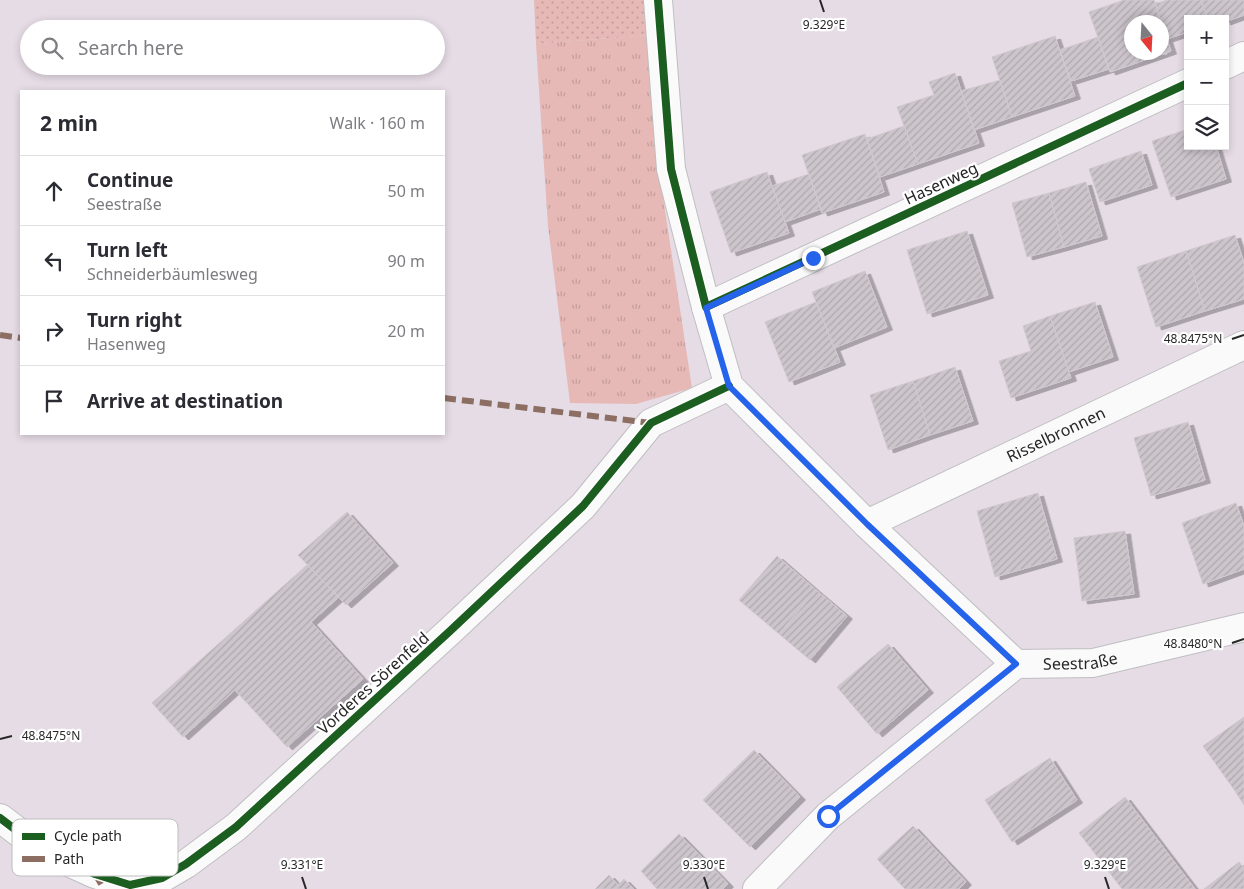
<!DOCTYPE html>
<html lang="en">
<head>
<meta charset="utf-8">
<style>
	:root { --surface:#fff; --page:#f7f7f7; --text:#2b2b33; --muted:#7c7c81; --line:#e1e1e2 }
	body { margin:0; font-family:"Noto Sans",sans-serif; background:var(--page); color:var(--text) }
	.controls { position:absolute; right:15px; top:15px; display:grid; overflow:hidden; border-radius:0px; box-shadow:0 2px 8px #0003 }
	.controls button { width:45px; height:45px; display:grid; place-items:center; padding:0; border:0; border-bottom:1px solid var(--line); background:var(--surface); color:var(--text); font:25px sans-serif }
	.compass { position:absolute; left:1124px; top:15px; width:45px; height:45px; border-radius:50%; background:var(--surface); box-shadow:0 2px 8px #0003; rotate:162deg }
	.stop { position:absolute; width:15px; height:15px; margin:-11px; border:4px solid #2563eb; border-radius:50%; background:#fff }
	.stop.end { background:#2563eb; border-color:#fff; box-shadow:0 1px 5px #0008 }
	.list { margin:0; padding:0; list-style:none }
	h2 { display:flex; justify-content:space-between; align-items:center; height:65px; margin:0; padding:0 20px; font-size:21px }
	h2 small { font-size:16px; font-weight:400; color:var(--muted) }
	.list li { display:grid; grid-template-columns:32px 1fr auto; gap:15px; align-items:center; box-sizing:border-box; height:70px; padding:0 20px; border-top:1px solid var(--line) }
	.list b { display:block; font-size:19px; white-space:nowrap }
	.list p { margin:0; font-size:16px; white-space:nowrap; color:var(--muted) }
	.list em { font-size:16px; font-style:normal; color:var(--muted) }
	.icon { flex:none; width:28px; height:28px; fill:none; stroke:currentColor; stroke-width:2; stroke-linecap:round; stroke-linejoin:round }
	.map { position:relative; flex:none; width:1244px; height:889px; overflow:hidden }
	.search { position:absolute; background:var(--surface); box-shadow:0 2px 8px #0003; left:20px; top:20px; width:425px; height:55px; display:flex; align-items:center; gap:12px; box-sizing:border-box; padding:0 18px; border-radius:28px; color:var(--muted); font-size:19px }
	.panel { position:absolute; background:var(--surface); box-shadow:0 2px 8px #0003; left:20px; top:90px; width:425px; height:345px; border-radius:0px }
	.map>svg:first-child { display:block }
	.grass { fill:url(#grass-tufts) }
	.garden { fill:url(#garden-dots) }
	.building { fill:url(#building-hatch); stroke:#d1c8d0; fill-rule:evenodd; filter:url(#shadow) }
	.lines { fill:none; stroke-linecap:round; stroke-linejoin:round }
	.minor-casing { stroke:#bfbec0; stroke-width:30 }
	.minor { stroke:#fbfafb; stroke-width:28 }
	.quiet { stroke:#8d6e63; stroke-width:6; stroke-dasharray:12 6; stroke-linecap:butt }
	.cycleway-casing { stroke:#fff; stroke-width:11 }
	.cycleway { stroke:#1b5e20; stroke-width:8 }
	.route { stroke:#2563eb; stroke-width:6 }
	.ticks { fill:none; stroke:#272727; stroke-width:2 }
	.labels { text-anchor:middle; stroke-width:4.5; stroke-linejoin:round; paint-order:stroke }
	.street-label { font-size:16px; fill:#272727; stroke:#fff }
	.key { fill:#fff; stroke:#bebebe; stroke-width:1 }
	.key-label { font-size:14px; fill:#272727 }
	.ticks-label { font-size:12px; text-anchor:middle; fill:#272727; stroke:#fff; stroke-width:4.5; stroke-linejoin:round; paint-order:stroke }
</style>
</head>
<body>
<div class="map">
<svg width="1244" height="889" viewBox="0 0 1244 889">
	<defs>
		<pattern id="grass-tufts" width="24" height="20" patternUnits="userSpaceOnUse" patternTransform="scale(1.25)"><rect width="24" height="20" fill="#e6b8b6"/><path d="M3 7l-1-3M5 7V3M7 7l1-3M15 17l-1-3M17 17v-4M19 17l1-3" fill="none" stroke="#c59e9c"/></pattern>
		<pattern id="garden-dots" width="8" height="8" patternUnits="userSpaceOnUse" patternTransform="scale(1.25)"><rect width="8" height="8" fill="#e6b8b6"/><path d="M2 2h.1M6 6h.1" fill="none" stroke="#c59e9c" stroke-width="1.8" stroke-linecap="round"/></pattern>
		<pattern id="building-hatch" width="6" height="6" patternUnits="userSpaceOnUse" patternTransform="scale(1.25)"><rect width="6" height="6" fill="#ccc5cc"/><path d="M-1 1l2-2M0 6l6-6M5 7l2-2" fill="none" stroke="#afa9af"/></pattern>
		<filter id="shadow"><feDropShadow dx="5.5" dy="3" stdDeviation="0" flood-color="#0004"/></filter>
	</defs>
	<rect width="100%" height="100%" fill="#e6dce6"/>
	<path class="grass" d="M650,35L661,184L692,388L636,404L570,403L548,226L536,44Z"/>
	<path class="garden" d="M534,0H651L650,35L536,44Z"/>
	<path class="building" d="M1124,0H1154L1171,51L1110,72L1089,12ZM1132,22H1162V52H1132Z
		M1167,0H1201L1208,19H1188V32L1167,39L1155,4Z
		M1201,0H1244V15L1225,22V19H1208Z
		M1055,36L1075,96L1012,117L992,57Z
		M1098,37L1109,69L1071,81L1060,50Z
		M955,73L979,143L918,164L897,107L934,95L929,82Z
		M1000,80L1012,117L974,130L961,91Z
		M904,126L918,164L880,177L867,139Z
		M1188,129V146H1216L1226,179L1171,197L1152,141Z
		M865,134L884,192L822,213L802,155Z
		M1141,151L1152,185L1100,202L1089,169Z
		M767,172L789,233L731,253L710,192Z
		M809,174L821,209L785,222L772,186Z
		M1086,182L1102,236L1064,247L1049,193Z
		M1049,193L1064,247L1027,257L1012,203Z
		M967,231L988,295L927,314L907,250Z
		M1235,235L1244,263V299L1205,311L1186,251Z
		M1186,251L1205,311L1156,327L1137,267Z
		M865,271L887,327L834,348L812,292Z
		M816,302L840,362L789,382L765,322Z
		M1095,302L1113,357L1069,372L1050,316Z
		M1050,316L1071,378L1011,398L999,361L1031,351L1023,326Z
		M955,367L973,421L930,435L913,381Z
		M913,381L930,435L888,450L870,395Z
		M1188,422L1205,480L1151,496L1134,438Z
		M1038,493L1057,559L995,577L977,511Z
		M1236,503L1244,526V569L1203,584L1182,523Z
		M347,512L393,563L346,605L298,555Z
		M1125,531L1134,594L1082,601L1074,538Z
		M777,556L816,590L779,634L739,600Z
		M307,565L339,597L311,622L363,679L287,747L235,690L183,737L152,703Z
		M816,590L847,616L810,660L779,634Z
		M888,644L928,690L877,734L837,687Z
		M1244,717V785L1235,791L1203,746Z
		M754,750L800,797L750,847L703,800Z
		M1050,758L1077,800L1012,842L985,800Z
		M1244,785V805L1235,791Z
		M1125,797L1182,872L1159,889H1122L1079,833Z
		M913,826L966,882L959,889H905L877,859Z
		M679,834L728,884L723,889H657L641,871Z
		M1239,862L1244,868V889H1204Z
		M1182,872L1195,889H1159Z
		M609,875L618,885L624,879L634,889H595Z"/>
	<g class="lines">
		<g class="minor-casing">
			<g id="minor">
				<path d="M658,0L671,169L706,307L729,386L867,524L1016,664"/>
				<path d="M1225,65L1244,56"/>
				<path d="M706,307L1188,83"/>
				<path id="s1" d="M867,524L1244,345"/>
				<path d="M0,818L42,850L95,874L130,885L162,878L186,864L236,827L450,631L583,506L651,423L729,386"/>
				<path id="s2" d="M757,889L828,816L1016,664L1093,663L1244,627"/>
			</g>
		</g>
		<use href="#minor" class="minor"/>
		<path class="quiet" d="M0,335L21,338
			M444,398L651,423
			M95,874L104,889"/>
		<g class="cycleway-casing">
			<path id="cycleway" d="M658,0L671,169L706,307L1188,83
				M0,818L42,850L95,874L130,885L162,878L186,864L236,827L450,631L583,506L651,423L729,386"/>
		</g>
		<use href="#cycleway" class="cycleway"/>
	</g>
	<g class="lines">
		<path class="route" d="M813,258L706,308L729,386L867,524L1016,664L828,816"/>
	</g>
	<path class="ticks" d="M820,0L824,12M1232,339L1244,335M1232,643L1244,639M0,739L12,736M302,877L306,889M704,877L708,889M1105,877L1109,889"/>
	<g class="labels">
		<g class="street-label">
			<text transform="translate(941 183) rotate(-25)" y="6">Hasenweg</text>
			<text dy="6" stroke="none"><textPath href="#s1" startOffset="209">Risselbronnen</textPath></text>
			<text dy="6" stroke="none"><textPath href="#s2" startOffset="408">Seestraße</textPath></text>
			<text transform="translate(373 683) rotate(-42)" y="6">Vorderes Sörenfeld</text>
		</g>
	</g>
	<rect x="12" y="819" width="166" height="57" rx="8" class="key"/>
	<rect x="22" y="833" width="23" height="7" fill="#1b5e20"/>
	<rect x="22" y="856" width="23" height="6" fill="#8d6e63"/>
	<g class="key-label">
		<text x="54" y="841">Cycle path</text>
		<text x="54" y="864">Path</text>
	</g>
	<g class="ticks-label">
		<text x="824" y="29">9.329°E</text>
		<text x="1193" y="343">48.8475°N</text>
		<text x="1193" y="648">48.8480°N</text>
		<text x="51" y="740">48.8475°N</text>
		<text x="302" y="869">9.331°E</text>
		<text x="704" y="869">9.330°E</text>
		<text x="1105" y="869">9.329°E</text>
	</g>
</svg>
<div class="controls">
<button>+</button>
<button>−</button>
<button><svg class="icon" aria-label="layers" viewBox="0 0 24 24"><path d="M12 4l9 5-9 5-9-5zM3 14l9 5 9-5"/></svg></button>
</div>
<svg class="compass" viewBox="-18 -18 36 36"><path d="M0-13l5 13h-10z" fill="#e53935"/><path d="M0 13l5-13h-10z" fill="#7c7c81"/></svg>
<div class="stop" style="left:828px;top:816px"></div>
<div class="stop end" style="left:813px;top:258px"></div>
<div class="search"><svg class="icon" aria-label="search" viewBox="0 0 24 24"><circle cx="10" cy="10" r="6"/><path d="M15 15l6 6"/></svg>Search here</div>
<section class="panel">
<h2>2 min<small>Walk · 160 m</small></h2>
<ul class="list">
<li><svg class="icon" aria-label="ahead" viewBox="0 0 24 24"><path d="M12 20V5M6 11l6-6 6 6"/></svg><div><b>Continue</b><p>Seestraße</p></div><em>50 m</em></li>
<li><svg class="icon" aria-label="left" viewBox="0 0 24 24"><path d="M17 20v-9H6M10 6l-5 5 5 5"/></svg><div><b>Turn left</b><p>Schneiderbäumlesweg</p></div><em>90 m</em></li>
<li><svg class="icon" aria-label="right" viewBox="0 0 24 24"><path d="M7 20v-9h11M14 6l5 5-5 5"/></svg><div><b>Turn right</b><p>Hasenweg</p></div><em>20 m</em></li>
<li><svg class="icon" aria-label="arrive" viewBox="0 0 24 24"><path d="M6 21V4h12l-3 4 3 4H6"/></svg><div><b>Arrive at destination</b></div></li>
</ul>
</section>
</div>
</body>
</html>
